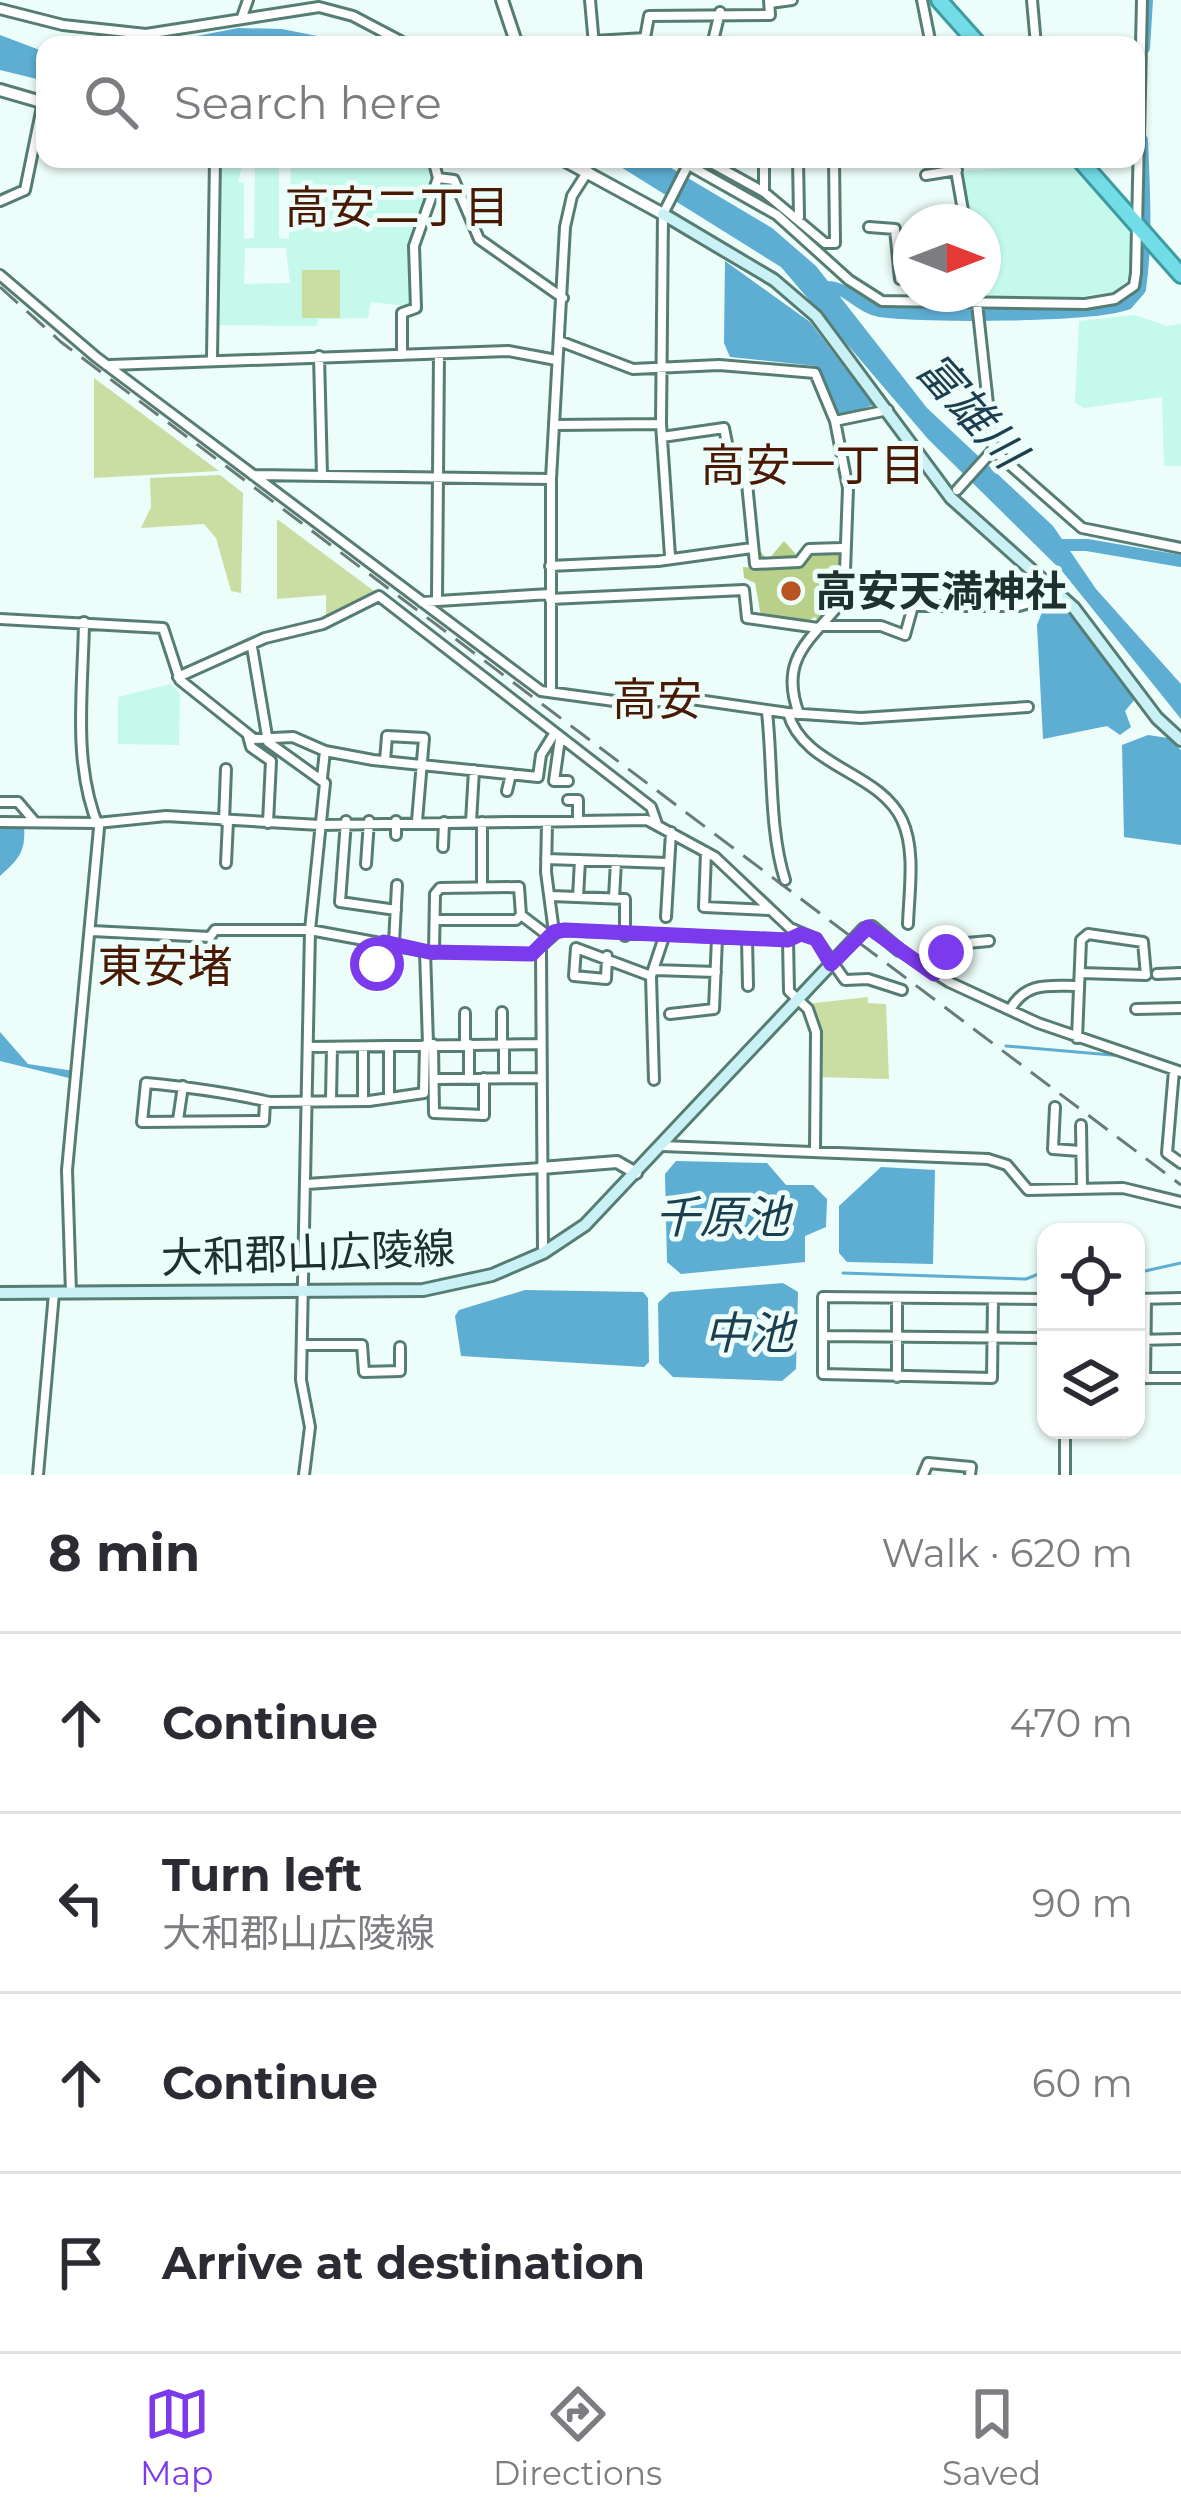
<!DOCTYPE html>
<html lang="en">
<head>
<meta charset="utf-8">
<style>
	:root { --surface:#fff; --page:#f2f2f3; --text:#2b2b33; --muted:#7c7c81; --line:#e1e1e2; --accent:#7c3aed }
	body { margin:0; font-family:Montserrat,"Noto Sans JP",sans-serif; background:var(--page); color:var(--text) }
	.controls { position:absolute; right:36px; bottom:36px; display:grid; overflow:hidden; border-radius:24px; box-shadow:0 3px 9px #0004 }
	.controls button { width:108px; height:108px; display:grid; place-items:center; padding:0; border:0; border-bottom:3px solid var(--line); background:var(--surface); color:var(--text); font:60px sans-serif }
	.compass { position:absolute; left:893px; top:204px; width:108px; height:108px; border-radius:50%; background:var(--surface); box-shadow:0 3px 9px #0004; rotate:90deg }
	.stop { position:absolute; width:36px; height:36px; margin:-27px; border:9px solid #7c3aed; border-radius:50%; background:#fff }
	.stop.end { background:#7c3aed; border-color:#fff; box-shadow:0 3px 12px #0008 }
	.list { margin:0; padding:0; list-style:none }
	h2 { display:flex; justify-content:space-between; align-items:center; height:156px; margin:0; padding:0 48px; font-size:51px }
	h2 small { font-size:39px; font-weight:400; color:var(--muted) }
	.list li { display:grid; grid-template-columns:78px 1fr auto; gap:36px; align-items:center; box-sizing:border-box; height:180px; padding:0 48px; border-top:3px solid var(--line) }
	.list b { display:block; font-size:45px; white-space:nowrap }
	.list p { margin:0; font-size:39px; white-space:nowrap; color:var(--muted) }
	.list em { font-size:39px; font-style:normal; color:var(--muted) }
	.icon { flex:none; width:66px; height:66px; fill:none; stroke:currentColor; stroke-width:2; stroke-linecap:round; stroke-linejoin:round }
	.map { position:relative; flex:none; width:1181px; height:1475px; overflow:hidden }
	.search { position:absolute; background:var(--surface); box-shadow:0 3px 9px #0004; left:36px; right:36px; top:36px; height:132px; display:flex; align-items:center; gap:30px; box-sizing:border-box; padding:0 42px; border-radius:24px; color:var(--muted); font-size:45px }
	.sheet { height:876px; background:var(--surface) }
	nav { display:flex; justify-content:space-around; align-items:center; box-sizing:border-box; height:168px; border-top:3px solid var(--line); background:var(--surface); font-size:33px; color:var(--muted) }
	nav a { display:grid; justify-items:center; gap:6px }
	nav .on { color:var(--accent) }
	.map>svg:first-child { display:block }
	.built { fill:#c5f9ec; fill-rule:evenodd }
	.green { fill:#cadea4 }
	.forest { fill:#b9d08a }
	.water { fill:#5eadd3 }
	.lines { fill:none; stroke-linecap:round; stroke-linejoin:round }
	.stream { stroke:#5eadd3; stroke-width:3 }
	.river { stroke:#5eadd3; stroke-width:12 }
	.minor-casing { stroke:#567d73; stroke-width:14 }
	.tertiary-casing { stroke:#567d73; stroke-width:16 }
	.secondary-casing { stroke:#567d73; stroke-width:16 }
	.trunk-casing { stroke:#3f9ba2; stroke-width:20 }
	.minor { stroke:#fff; stroke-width:8 }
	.tertiary { stroke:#fff; stroke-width:10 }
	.secondary { stroke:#caf2f6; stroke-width:10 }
	.trunk { stroke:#72dce7; stroke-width:14 }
	.rail { stroke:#6a7a76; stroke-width:3; stroke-dasharray:24 12; stroke-linecap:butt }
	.route { stroke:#7c3aed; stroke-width:15 }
	.poi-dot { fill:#b85324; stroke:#edfdf9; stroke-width:4.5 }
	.labels { text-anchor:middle; stroke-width:10; stroke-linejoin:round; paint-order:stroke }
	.poi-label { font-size:42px; font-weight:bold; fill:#20312d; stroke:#edfdf9; text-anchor:start }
	.street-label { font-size:42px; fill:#20312d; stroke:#edfdf9 }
	.neighbourhood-label { font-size:45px; fill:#491903; stroke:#edfdf9 }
	.water-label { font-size:45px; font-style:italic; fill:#1c3f50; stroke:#edfdf9 }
</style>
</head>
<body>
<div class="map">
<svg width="1181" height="1475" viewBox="0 0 1181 1475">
	<rect width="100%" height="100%" fill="#edfdf9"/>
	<path class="built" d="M218,159H244L238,182L244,183V239L254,238L255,159L277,164L279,159V238L289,239L291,159H429L437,174L411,246L413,307L371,302L368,318L318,319L317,326L215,325ZM245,248H286L290,283L244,284Z
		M1029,159H1072L1131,232V275L1117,291L1067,299H981L983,222H969L962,171L1028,167Z
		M1135,315L1167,326L1181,324V466H1164L1162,397L1084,408L1075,403L1079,321Z
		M171,684L180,694L179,745L118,744V697Z"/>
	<path class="green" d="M302,270H340V318H302Z
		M94,378L219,471L94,478Z
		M220,475L243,493L241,593L231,591L216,538L204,524L141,528L151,507L150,478Z
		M277,519L378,594L326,616V595L277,599Z
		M868,997V1003L886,1004L889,1079L819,1077L806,1004Z"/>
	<path class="forest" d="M784,541L802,561L813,552L840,551L842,590L820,622L815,617L804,623L761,616L755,583L744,578L743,567L756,568L761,552L768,560Z"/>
	<path class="water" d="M238,28L282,29L362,45H151Z
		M0,35L45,52V81L0,70Z
		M608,159L661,162L772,228L816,266L927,408L1053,526L1096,589L1181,684V719L1062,571L928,439L781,267Z
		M725,261L810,322L873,405L842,416L832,412L816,366L730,357L724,343Z
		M1049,594L1094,640L1135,699L1125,711L1131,727L1120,735L1107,726L1043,739L1037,625Z
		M1148,735L1168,738L1181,750V845L1124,837L1122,745Z
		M0,826L24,827C26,852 18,860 0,876Z
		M0,1032L28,1064L74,1071L73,1079L0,1061Z
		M676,1161L767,1163L786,1185H813L827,1199L826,1227L805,1236V1262L681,1274L667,1262L665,1174Z
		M881,1167L935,1170L933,1264L847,1262L839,1253V1206Z
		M783,1283L798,1292L796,1369L782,1381L673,1377L659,1363L658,1303L670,1292Z
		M525,1290L643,1292L648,1298L649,1362L644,1367L461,1356L455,1316L459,1310Z"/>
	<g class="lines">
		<path class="stream" d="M1006,1046L1123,1056
			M843,1273L1026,1279L1046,1271
			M1136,1273L1181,1263"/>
		<path class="river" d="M1144,48L1147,0
			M821,288C844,282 857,307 880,311C920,317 1092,317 1127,304L1140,289C1147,240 1144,190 1142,140
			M1054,545H1087L1181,561"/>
		<g class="minor-casing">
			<path id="minor" d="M590,0L594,45
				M922,0L931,45
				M1032,0L1036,45
				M770,3L792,0
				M0,9L63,25L146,34L319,7L353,16L408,45
				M242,17L248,0
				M594,41L645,38L649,16L770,15L769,0
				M712,45L720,12
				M678,159L777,215L849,280L882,301L1085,304L1115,299L1134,286L1136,273L1142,0
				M704,159L764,192L825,243H835L834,159
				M764,159V192
				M798,159L799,217
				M954,159L965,222
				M926,175L957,170
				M438,178L454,180L479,239L563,298
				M0,201L25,190L43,102
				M869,227L895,229L900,279H911
				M898,247H911
				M0,275L96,357L541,691L636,704L684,698L788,713
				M976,294L993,450L1082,528L1181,548
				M562,342L633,369L719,365L815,373L835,421L848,488L844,599C811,640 778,658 799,714
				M402,355V313L416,308L414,246L438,178L433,159
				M319,356L322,475
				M212,358L215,159
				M110,365L508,351L556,360
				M835,421L888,410
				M555,425L661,424
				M662,437L724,428L729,453H744L755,564L799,562L809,549L842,548
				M253,475L551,479
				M957,490L993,450
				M670,556L661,424L663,214L691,159
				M550,566L658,561L752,548
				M437,597L439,354
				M550,599L744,590L747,618L818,628
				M422,602L550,594
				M0,619L163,628L180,680L254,739L293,737L325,751L373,760L538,777L541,755L554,734
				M824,626H881L905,635L913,606H1019L1033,602L1049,584
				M252,647L268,742L325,783L310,930L301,1380L310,1427L304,1475
				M178,677L265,638L323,624L379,596L651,807L657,824
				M551,692V479L565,227L572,196L588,171
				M767,712C773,766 769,830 785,880
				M248,736L251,747L271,761L268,823
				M560,739L554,781H568
				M385,761L387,736L424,738L417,821
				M322,778L325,751
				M507,791L511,774
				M568,800H578V820
				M0,802H18L35,822
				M224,821L226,769
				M346,821L340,902L396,910
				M0,822L97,823L166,816L320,825L647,820L715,857L790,928L816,939L845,980L868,979L902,990
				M471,822L474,770
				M482,822V887
				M547,822L546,872L554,932
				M396,835V821
				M443,847L444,822
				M706,852L704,907L770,910
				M546,859L668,863
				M226,863L228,821
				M366,864L369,821
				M552,896L625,899V936
				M578,897L580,860
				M614,898L616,861
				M521,915L550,937
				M666,917L671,832
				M908,924C909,892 916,850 902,820C879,771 804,768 788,713L861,718L1028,707
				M92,931L210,937L215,930H310L429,952L532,954L559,930L788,940L801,934
				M747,939L748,986
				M788,940L789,991L808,1009L816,1032L815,1150
				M394,943L397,885
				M541,950L543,1253
				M899,950L949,982L1038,1023L1181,1072
				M425,951L428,1044
				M434,953L435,894L440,888L519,887L521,915L516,920H435
				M607,956L606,979L574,976L576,948L651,976
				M654,970L716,972
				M934,973L945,945L989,941
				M1157,974L1181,973
				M377,983L384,942
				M1136,1009L1181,1008
				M1010,1010C1026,981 1049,986 1079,986
				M502,1012V1044
				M670,1014L714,1009L717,938
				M1077,1038L1081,940L1088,934L1143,942L1146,975L1080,973
				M433,1044L434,1113L484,1115V1078
				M465,1044V1013
				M469,1044V1079
				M504,1044V1078
				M308,1047L541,1044
				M1174,1070L1167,1153L1181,1163
				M434,1079L541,1078
				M654,1080L651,976L664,937
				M389,1098V1047
				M331,1099L332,1047
				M363,1100V1047
				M265,1101L264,1121L142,1122L146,1083C187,1087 225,1092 265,1101L270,1102L369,1101L424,1093L425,1045
				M1055,1107L1053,1149L1080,1151
				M178,1120L183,1086
				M1081,1125L1082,1188
				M662,1146L988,1159L1007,1165L1028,1190L1123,1188L1181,1202
				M307,1184L541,1168
				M71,1293L67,1170L99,828C72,764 83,691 84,622
				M993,1299L992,1378L823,1374V1297L1046,1299
				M1136,1299L1181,1298
				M823,1336L1046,1338
				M1136,1340L1181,1339
				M302,1345H362L364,1372L400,1371V1347
				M897,1377V1298
				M1136,1378H1181
				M1145,1378L1146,1299
				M38,1475L54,1293
				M923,1475L928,1463L971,1467L970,1475
				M1065,1475V1430"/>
		</g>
		<g class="tertiary-casing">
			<path id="tertiary" d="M502,0L517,45
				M0,90L45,103
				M562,159L663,214
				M541,1168L617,1162L636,1173"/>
		</g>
		<g class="secondary-casing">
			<path id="secondary" d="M663,214L774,280L816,316L951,498L1074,608L1157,718L1181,740
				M0,1293L423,1290L492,1275L543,1253L585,1225L864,929L872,927L899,950"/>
		</g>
		<g class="trunk-casing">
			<path id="trunk" d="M939,0L979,45
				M1079,159L1181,275"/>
		</g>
		<use href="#minor" class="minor"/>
		<use href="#tertiary" class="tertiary"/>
		<use href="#secondary" class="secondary"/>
		<use href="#trunk" class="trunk"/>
		<path class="rail" d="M0,287L61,342L1181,1185"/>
	</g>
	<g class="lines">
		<path class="route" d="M377,964L384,942L429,952L532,954L554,932L565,930L788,940L801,934L816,939L831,964L868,927L934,974L946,952"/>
	</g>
	<circle class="poi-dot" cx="791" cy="591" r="12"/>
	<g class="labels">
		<g class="poi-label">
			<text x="815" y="606">高安天満神社</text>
		</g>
		<g class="street-label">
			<text transform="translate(308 1253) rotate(-2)" y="15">大和郡山広陵線</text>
		</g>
		<g class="neighbourhood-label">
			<text x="397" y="223">高安二丁目</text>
			<text x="813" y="481">高安一丁目</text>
			<text x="657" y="715">高安</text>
			<text x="165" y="982">東安堵</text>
		</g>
		<g class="water-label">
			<text transform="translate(971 410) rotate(48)" y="16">富雄川</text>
			<text x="722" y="1233">千原池</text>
			<text x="749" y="1349">中池</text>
		</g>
	</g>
</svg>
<div class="controls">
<button><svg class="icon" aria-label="locate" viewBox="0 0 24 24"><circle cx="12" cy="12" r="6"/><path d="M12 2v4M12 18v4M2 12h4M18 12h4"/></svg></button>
<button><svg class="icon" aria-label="layers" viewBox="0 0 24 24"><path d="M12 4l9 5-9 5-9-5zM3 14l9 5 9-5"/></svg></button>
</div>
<svg class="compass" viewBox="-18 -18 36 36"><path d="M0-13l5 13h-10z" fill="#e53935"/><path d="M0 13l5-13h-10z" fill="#7c7c81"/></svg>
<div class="stop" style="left:377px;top:964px"></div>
<div class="stop end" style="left:946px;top:952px"></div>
<div class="search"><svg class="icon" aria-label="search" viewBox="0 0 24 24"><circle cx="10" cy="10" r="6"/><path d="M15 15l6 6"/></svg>Search here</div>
</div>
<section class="sheet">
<h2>8 min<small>Walk · 620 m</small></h2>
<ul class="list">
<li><svg class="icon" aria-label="ahead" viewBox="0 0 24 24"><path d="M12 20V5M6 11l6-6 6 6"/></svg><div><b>Continue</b></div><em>470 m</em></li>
<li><svg class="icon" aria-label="left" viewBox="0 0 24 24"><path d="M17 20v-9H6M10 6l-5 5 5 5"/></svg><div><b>Turn left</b><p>大和郡山広陵線</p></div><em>90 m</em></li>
<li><svg class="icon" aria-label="ahead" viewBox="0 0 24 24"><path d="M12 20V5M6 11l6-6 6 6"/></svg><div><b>Continue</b></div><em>60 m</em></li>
<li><svg class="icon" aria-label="arrive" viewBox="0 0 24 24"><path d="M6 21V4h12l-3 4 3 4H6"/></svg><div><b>Arrive at destination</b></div></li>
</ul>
</section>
<nav>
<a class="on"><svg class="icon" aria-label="map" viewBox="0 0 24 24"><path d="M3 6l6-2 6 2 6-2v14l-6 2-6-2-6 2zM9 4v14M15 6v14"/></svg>Map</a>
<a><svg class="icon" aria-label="directions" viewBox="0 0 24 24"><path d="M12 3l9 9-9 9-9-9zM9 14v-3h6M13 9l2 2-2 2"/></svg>Directions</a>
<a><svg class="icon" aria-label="saved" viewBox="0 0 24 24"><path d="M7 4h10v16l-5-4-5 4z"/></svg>Saved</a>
</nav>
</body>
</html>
